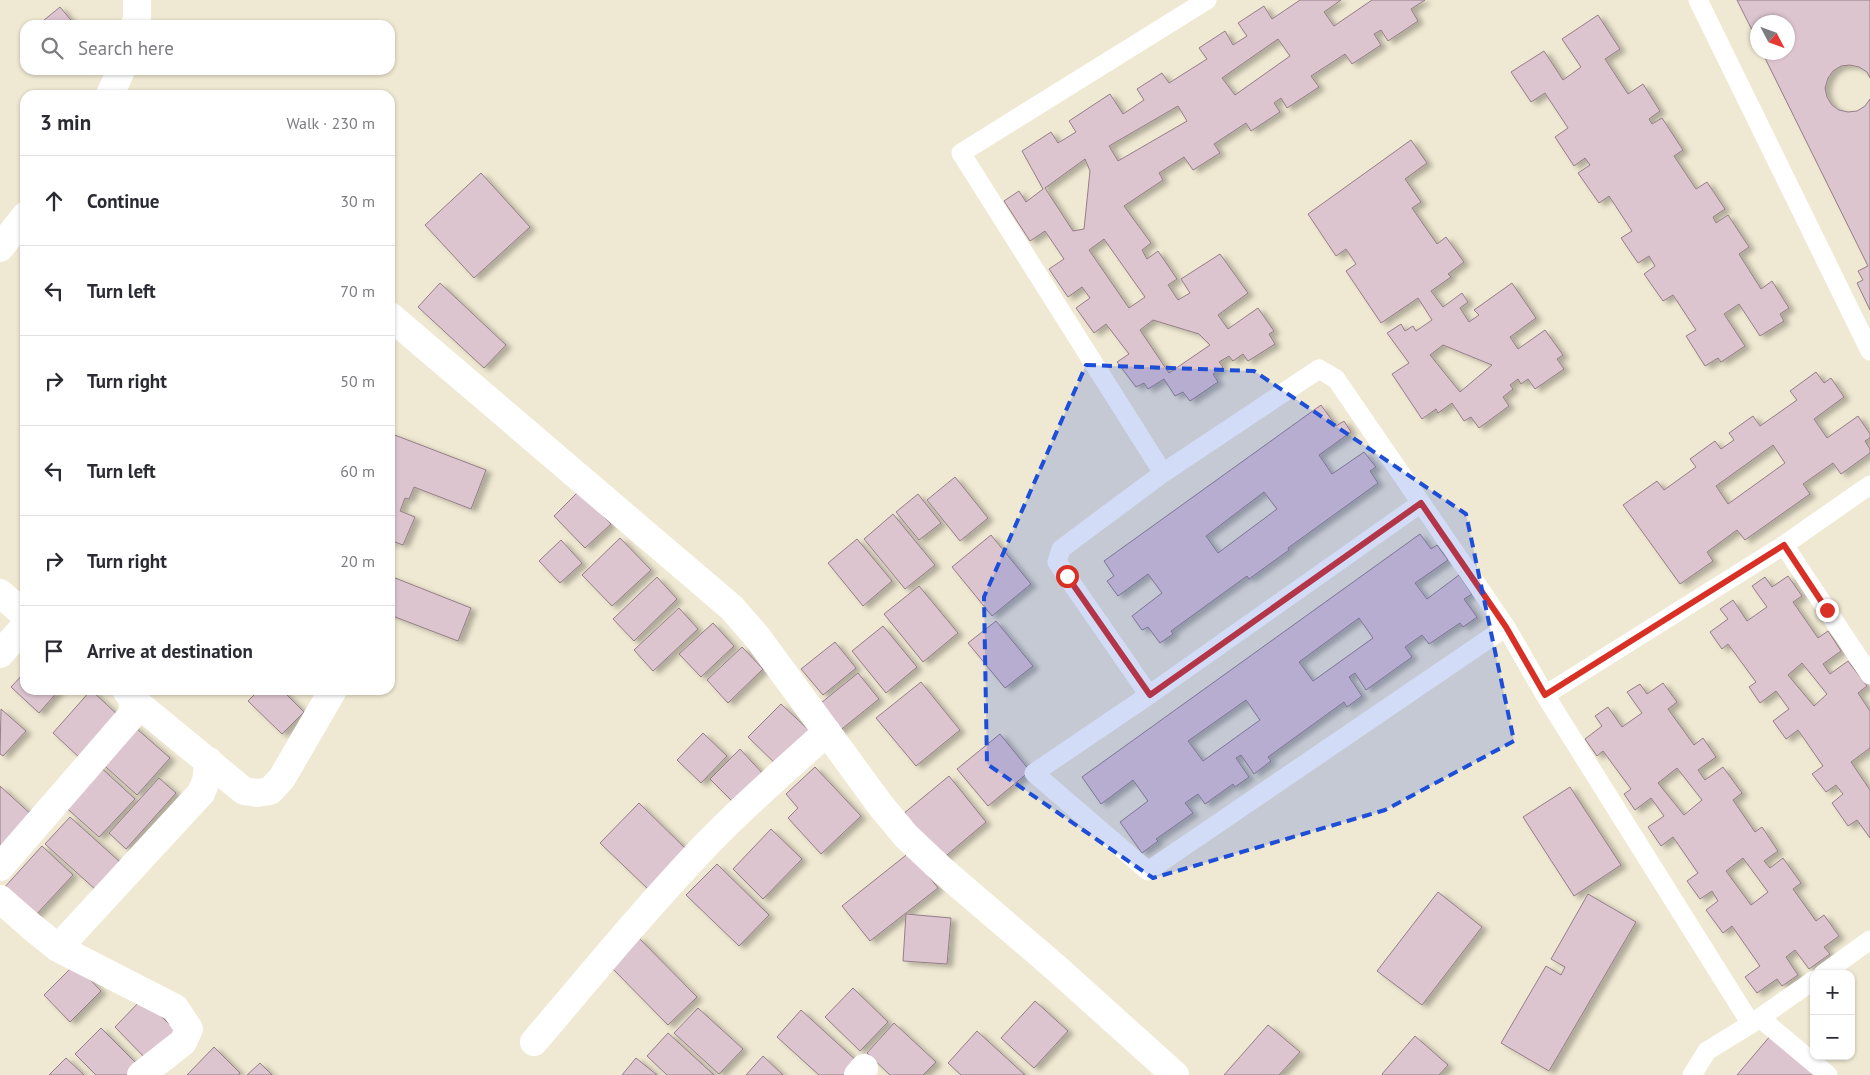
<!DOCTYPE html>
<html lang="en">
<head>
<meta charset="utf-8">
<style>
	:root { --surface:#fff; --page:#f2f2f3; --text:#2b2b33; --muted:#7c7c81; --line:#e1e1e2 }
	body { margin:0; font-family:"PT Sans",sans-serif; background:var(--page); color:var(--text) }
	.controls { position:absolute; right:15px; bottom:15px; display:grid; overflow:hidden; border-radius:10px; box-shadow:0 1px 4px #0004 }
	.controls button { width:45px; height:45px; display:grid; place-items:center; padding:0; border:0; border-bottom:1px solid var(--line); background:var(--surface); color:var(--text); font:25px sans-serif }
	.compass { position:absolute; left:1750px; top:15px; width:45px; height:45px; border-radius:50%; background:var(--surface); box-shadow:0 1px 4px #0004; rotate:131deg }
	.stop { position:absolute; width:15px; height:15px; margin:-11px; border:4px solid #d93025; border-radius:50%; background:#fff }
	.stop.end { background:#d93025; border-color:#fff; box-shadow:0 1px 5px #0008 }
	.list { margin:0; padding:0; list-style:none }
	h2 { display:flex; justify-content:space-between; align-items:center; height:65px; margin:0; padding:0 20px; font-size:21px }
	h2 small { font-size:16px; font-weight:400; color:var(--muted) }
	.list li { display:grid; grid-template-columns:32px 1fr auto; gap:15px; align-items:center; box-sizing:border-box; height:90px; padding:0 20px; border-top:1px solid var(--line) }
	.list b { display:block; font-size:19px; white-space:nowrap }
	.list em { font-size:16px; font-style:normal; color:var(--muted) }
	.icon { flex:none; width:28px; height:28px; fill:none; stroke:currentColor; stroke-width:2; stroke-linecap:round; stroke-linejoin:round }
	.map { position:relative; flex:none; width:1870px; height:1075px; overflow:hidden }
	.search { position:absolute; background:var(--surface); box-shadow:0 1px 4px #0004; left:20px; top:20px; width:375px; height:55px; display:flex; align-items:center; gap:12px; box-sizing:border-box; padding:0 18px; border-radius:15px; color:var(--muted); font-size:19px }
	.panel { position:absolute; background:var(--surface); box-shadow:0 1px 4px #0004; left:20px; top:90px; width:375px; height:605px; border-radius:15px }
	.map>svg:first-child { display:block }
	.building { fill:#ddc5cf; stroke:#947e87; fill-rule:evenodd; filter:url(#shadow) }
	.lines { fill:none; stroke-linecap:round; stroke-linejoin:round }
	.service { stroke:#fff; stroke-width:19 }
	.minor { stroke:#fff; stroke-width:28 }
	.route { stroke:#d93025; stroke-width:6 }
	.marked { fill:#1d4ed8; fill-opacity:0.2; stroke:#1d4ed8; stroke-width:4; stroke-dasharray:10 6; stroke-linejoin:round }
</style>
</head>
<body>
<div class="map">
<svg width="1870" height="1075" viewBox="0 0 1870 1075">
	<defs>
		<filter id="shadow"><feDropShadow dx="5.5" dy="3" stdDeviation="2.5" flood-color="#0004"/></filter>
	</defs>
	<rect width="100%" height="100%" fill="#efe8d2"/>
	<path class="building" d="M1300,0H1341L1324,12L1334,26L1372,0H1425L1411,9L1418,21L1388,41L1381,30L1374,34L1381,45L1352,64L1345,54L1311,76L1319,87L1287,108L1281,98L1274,103L1280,112L1251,131L1246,123L1214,144L1220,153L1193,170L1184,157L1159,173L1163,180L1124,206L1151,243L1142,250L1147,259L1158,251L1177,279L1168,285L1178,300L1190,293L1181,279L1220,254L1248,293L1218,315L1228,329L1258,308L1274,331L1269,334L1275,344L1248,361L1243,354L1233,361L1229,356L1219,362L1223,367L1213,374L1218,382L1190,401L1183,392L1175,396L1164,379L1148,389L1144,383L1136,387L1117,362L1129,354L1106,324L1094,333L1076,308L1090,298L1082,287L1068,297L1049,269L1064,259L1045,231L1030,241L1004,201L1019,191L1026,202L1043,189L1022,151L1051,132L1058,143L1076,132L1069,121L1110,94L1123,114L1144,100L1137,89L1162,73L1169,83L1207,59L1199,48L1225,31L1233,45L1247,36L1238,23L1264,6L1272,19ZM1278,39L1290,56L1235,95L1222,78ZM1178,106L1187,121L1118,161L1109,146ZM1085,159L1090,171L1084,229L1073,231L1045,188ZM1104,239L1145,297L1129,308L1089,250ZM1153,320L1199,334L1210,345L1169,373L1140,330Z
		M1737,0H1870V78L1867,72L1859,67L1850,65L1841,66L1833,71L1828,78L1825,88L1827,97L1832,105L1839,110L1848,112L1857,111L1865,106L1870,99V310L1857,283L1863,280L1858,271L1868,266L1762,52H1788V22H1758V42Z
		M60,7L75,25H38Z
		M1598,15L1620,49L1605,59L1628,94L1643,84L1660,111L1649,119L1652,124L1662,118L1683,150L1674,156L1696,189L1707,182L1725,209L1713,217L1716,223L1728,215L1749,247L1739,254L1761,289L1772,281L1789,308L1780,314L1784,321L1760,336L1739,304L1724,314L1745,346L1721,362L1718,358L1705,366L1686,336L1696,330L1673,295L1663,301L1644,274L1655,266L1649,256L1638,263L1621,238L1632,231L1609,196L1599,203L1578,173L1590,165L1585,158L1574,166L1555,137L1568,128L1545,93L1531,102L1511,72L1544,51L1563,80L1581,67L1562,39Z
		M1411,140L1427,163L1405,179L1421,202L1412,208L1437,244L1446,237L1464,262L1448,274L1451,277L1431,291L1443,307L1462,293L1468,302L1460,308L1469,322L1479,315L1474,310L1512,283L1536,318L1510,337L1518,349L1545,330L1563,355L1557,359L1564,369L1535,389L1528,379L1521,384L1518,379L1510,385L1513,389L1503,397L1509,406L1479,428L1471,417L1464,421L1452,403L1438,413L1436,409L1422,419L1392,374L1409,363L1387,333L1401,324L1405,331L1413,326L1416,331L1432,320L1418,298L1381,323L1346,271L1356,264L1346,249L1336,256L1308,214ZM1443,345L1492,365L1460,392L1430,355Z
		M481,173L530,227L474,278L425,225Z
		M440,283L506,345L484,368L418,307Z
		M1816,372L1824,383L1831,378L1844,397L1814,419L1827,438L1858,416L1870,434V438L1865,441L1870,449V453L1841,474L1833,463L1803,484L1810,494L1745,540L1737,530L1707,552L1713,561L1680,584L1623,505L1657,481L1664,490L1696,467L1690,459L1715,441L1721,449L1734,440L1729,433L1753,416L1760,426L1797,400L1790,391ZM1773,445L1785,463L1728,504L1716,486Z
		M1321,405L1336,426L1344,421L1351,432L1319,455L1332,474L1364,452L1376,467L1370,471L1378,483L1288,548L1289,550L1249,579L1247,576L1171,631L1173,634L1160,643L1148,627L1142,630L1132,616L1162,593L1148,574L1118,596L1107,581L1114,576L1104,561ZM1264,492L1277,509L1218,553L1206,536Z
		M392,434L486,470L471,509L414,487L409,499L405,498L400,511L415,517L403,545L392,541L390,546V440Z
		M955,477L988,518L960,541L927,500Z
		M579,491L611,524L585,548L554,516Z
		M918,494L941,523L919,540L896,512Z
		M893,514L935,565L905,589L864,539Z
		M1420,534L1431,549L1437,545L1448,560L1415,583L1427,599L1459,575L1472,594L1464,599L1477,617L1463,627L1460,623L1429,644L1422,635L1405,647L1412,657L1366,690L1355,673L1349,677L1362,696L1347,707L1344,702L1268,757L1271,761L1254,774L1241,755L1236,758L1249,777L1235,787L1233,784L1205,804L1198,794L1185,803L1193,813L1156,839L1158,841L1142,853L1120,822L1148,801L1133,780L1101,804L1082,777ZM1359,618L1373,638L1313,681L1299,662ZM1246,700L1260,720L1203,761L1188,741Z
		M991,535L1031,584L992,616L952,567Z
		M620,538L651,570L612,606L582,575Z
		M857,539L892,581L863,606L828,563Z
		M561,540L582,563L560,583L539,561Z
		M390,576L471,608L458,641L390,615Z
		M1788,576L1802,596L1793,602L1818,638L1828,631L1841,651L1823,664L1830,674L1848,661L1867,686L1858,693L1870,711V748L1851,762L1870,790V838L1857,820L1848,826L1832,803L1843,794L1836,785L1826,792L1812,774L1823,766L1798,730L1786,739L1773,721L1789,709L1776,691L1760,703L1749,687L1756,682L1728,644L1722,649L1710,632L1728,619L1720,609L1733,600L1747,621L1767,607L1752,586L1765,577L1772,587ZM1802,663L1827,694L1814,706L1788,675Z
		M657,577L677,599L634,641L613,619Z
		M919,586L958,633L923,662L884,614Z
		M679,608L698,629L653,671L634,650Z
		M996,621L1033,666L1005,688L968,643Z
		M713,623L734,646L701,677L679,654Z
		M883,626L917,667L886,693L852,651Z
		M835,642L856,668L823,695L801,669Z
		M742,647L763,669L728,703L707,680Z
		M25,672V690H59L39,713L11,687Z
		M858,673L879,699L838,732L816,707Z
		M921,682L960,730L916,766L876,718Z
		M1663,683L1677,702L1668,709L1694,745L1703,738L1716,757L1698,770L1705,780L1723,767L1742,793L1733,800L1755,832L1762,827L1778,851L1764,861L1770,868L1783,858L1801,883L1793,889L1816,921L1824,915L1839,936L1824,947L1830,954L1809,969L1795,950L1786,957L1798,975L1782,986L1777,979L1757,993L1745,977L1760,966L1732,926L1723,933L1706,910L1718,901L1712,891L1700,899L1687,881L1698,873L1673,837L1661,846L1648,827L1664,816L1651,798L1635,810L1624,794L1631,789L1603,751L1597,756L1585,739L1602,726L1595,716L1608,707L1622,727L1642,713L1627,692L1640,684L1647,694ZM1677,768L1702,800L1684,815L1658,783ZM1743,858L1768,892L1751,905L1726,871Z
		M91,690L120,717L81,759L53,733Z
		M259,690H282L304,712L282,734L248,701Z
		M781,704L814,735L781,769L748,737Z
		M1,709L26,731L3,756L0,754Z
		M129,722L170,758L137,795L97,759Z
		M703,733L727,756L701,783L677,760Z
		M1000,734L1030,771L988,806L957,769Z
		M740,749L764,775L735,804L710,779Z
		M97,764L135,799L99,837L61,803Z
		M815,767L861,816L821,854L788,818L798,808L786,794Z
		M949,776L986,822L941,860L903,814Z
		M159,778L176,793L126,849L109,833Z
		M0,786L34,817L0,854Z
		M1570,787L1621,865L1574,896L1523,817Z
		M639,803L687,850L649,890L600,843Z
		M70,817L120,862L96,890L45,844Z
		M771,829L802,859L763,899L733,869Z
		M42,846L73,875L34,917L3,889Z
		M910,852L938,888L870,941L842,906Z
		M717,864L769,915L739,946L686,895Z
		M1438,892L1482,927L1422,1005L1377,971Z
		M1588,894L1636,922L1549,1071L1501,1043L1546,966L1561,975L1565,967L1551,959Z
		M906,914L951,918L947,964L903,961Z
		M638,937L697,997L668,1025L610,966Z
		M75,964L101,991L70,1022L44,995Z
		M853,988L888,1022L860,1051L825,1017Z
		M143,998L180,1035L151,1064L115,1027Z
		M1035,1001L1068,1031L1034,1068L1001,1038Z
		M698,1008L743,1049L719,1074L674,1033Z
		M801,1010L859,1063L848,1075H819L777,1037Z
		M894,1023L936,1062L923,1075H890L867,1053Z
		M1268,1025L1300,1052L1279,1075H1224Z
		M101,1028L139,1066L130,1075H96L75,1054Z
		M977,1031L1025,1075H961L948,1063Z
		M668,1033L714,1075H667L647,1056Z
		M1771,1035L1818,1075H1737Z
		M1415,1036L1448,1065L1439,1075H1383L1382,1074Z
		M214,1047L240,1073L238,1075H187Z
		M763,1056L783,1075H746Z
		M66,1058L84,1075H49Z
		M636,1058L657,1075H622Z
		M260,1063L272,1075H247Z"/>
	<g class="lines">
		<path class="service" d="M1207,0L961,153L1163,473L1319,369L1336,379L1506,627L1545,695L1784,545L1870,485
			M1698,0L1870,351
			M1421,503L1149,695L1034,773L1148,871L1506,627
			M1784,545L1870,675
			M1149,695L1057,562L1061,549L1163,473
			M1545,695L1751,1024
			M1823,974L1870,940
			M1760,1018L1828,1075
			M1692,1075L1707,1051L1751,1024L1814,980"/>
		<path class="minor" d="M135,25L137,17V0
			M110,95L121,70
			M0,248L25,216
			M390,316L732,608L758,638L881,806L906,836L943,871L1055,967L1175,1075
			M0,593L25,615
			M0,654L25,626
			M133,700L244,791L257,793L270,791L282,778L333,690
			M0,867L132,715L133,700L126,690
			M0,899L32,927L58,948L175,1008L189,1029L183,1042L141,1075
			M58,948L201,793L206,781L209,761
			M534,1042C590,976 645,909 705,846C743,806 786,769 827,732
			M858,1075L864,1068"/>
	</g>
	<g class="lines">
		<path class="route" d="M1067,576L1150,695L1421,503L1506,627L1545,695L1784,545L1827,610"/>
	</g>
	<path class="marked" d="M1086,365L1254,371L1466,514L1514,741L1385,810L1153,878L987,764L984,597Z"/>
</svg>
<div class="controls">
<button>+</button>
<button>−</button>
</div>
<svg class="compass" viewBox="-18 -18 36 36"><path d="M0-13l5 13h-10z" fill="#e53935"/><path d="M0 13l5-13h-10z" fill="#7c7c81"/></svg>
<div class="stop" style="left:1067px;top:576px"></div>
<div class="stop end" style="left:1827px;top:610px"></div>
<div class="search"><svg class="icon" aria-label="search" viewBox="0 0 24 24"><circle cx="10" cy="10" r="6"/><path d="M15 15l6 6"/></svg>Search here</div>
<section class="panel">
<h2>3 min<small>Walk · 230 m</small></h2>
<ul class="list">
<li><svg class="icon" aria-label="ahead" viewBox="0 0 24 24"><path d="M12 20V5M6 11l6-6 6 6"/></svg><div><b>Continue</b></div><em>30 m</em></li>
<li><svg class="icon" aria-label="left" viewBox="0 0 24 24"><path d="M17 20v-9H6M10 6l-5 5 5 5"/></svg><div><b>Turn left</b></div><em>70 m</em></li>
<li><svg class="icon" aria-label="right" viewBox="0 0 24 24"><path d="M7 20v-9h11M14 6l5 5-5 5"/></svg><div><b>Turn right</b></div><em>50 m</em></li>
<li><svg class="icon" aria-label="left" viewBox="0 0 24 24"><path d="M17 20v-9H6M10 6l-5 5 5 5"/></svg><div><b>Turn left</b></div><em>60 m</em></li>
<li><svg class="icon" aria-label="right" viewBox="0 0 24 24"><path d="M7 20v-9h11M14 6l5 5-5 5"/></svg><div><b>Turn right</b></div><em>20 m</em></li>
<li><svg class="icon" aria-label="arrive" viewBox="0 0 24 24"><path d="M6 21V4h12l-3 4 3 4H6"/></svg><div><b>Arrive at destination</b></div></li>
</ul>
</section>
</div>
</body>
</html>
